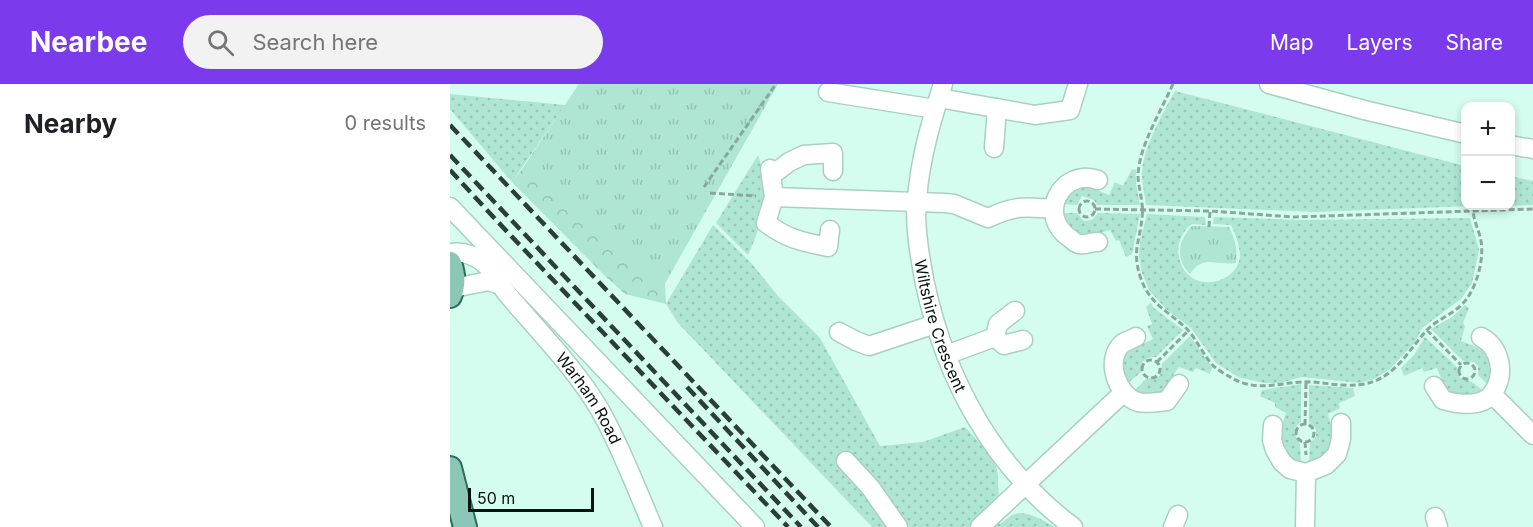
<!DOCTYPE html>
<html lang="en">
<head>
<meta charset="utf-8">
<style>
	:root { --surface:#fff; --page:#f2f2f2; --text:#202124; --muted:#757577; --line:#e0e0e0; --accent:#7c3aed }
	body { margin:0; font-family:Inter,sans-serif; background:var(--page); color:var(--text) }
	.controls { position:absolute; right:18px; top:18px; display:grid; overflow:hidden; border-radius:12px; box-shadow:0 3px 9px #0003 }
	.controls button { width:54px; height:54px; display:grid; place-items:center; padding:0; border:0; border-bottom:2px solid var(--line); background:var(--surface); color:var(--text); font:30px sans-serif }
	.scale { position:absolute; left:18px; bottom:15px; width:126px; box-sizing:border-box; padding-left:6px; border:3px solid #06140f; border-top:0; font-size:16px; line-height:21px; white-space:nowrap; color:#06140f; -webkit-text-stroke:4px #d4fdef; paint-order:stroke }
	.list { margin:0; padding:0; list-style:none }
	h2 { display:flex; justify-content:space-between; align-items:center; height:78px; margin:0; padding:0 24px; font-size:26px }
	h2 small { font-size:20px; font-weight:400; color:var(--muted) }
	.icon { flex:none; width:33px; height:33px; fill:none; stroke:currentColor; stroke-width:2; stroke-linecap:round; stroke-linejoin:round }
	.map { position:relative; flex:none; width:1083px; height:443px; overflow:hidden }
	header { display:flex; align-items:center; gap:36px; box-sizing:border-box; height:84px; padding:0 30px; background:var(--accent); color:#fff }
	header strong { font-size:28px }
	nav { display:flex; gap:33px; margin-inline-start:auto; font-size:21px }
	.search { width:420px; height:54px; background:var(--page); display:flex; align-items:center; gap:15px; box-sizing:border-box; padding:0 21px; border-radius:33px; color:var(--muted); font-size:22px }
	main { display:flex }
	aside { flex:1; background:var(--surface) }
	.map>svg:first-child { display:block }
	.grass { fill:url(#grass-dots) }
	.forest { fill:url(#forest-crowns) }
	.park { fill:url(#park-tufts) }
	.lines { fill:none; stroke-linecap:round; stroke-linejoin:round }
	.minor-casing { stroke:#a9d0c3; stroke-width:21 }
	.major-casing { stroke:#2a6f5c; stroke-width:26 }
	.path { stroke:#89a89d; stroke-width:3; stroke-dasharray:6 3; stroke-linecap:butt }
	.minor { stroke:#fff; stroke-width:18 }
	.major { stroke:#8bc6b6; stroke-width:22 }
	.rail { stroke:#2b3d37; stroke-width:4.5; stroke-dasharray:12 6; stroke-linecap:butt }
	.labels { text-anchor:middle; stroke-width:4.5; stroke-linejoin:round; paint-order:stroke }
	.street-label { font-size:16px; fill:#06140f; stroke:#d4fdef }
</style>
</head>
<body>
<header>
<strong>Nearbee</strong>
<div class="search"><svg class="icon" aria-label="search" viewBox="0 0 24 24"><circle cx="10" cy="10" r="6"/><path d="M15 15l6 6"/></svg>Search here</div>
<nav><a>Map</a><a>Layers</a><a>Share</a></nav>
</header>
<main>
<aside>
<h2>Nearby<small>0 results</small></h2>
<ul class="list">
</ul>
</aside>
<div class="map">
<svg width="1083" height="443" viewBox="0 0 1083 443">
	<defs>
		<pattern id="grass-dots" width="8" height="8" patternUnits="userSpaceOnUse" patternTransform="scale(1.5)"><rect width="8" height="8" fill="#afe5d3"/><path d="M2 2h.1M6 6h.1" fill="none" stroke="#95c4b4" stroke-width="1.8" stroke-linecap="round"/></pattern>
		<pattern id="forest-crowns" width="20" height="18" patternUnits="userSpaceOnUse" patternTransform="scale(1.5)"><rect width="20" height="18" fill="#afe5d3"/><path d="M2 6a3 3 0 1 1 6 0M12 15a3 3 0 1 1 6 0" fill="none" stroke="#95c4b4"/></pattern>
		<pattern id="park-tufts" width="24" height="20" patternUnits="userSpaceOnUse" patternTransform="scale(1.5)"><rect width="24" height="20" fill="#afe5d3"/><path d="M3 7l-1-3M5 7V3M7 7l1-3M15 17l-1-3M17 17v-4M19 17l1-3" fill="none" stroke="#95c4b4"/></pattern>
	</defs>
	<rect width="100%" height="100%" fill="#d4fdef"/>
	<path class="grass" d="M725,7L1015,82L1016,122H1020L866,128L696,121C695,111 692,101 692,92C691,67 713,29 725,7Z
		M0,10L115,21L62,98L0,25Z
		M308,71C320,103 313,140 298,171L266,139Z
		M682,85L686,86V100L690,121H647L644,116L632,112L627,121L613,120C624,94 640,103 659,111L665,98L673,102Z
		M1061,92L1083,97V121L1028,123L1060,122Z
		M611,129H627L634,137L642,136L648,129L690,130L682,170L676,173L669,156L666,157L660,146L637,153L623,150Z
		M697,130L755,133L756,141L741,140C732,149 726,160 729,173C737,212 788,201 790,172C790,162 785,149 781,141L763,140L764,133L851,136L1020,134L1029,166L1022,199L1011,215L972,244L965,258L940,285L924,295L910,299L852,293L830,299H814L788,293L766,279L741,244L716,225L699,206L692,189L689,172L690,158Z
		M263,141L302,180L328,212L370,254L430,362L473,358L515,343C523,352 539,368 544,377C550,388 547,399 549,411L537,425L550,440C554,438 558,433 562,431C574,425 594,436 604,443H422L228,239L216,220Z
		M701,219L704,224L733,246L706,273H701L692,278L691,288L677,300C667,268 675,268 703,255L697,242L702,240L696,223Z
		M1015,221L1019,224L1013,239L1015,242L1011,257L1035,266L1043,281L1038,301L1028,291V282L1024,278L1013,277L981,245L1002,233Z
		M740,252L762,284L760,290L746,284L743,288L729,283C716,300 712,321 684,307L696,295L710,292L712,280Z
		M975,253L1008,284L1009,293L1022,298L1032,306L1027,311C1000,310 997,310 987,284L974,288L972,284L954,292L951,284L964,271Z
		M851,300V338L846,342L844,349L850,360L851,377C825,373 829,347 836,329L825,323V319L810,312L812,306Z
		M859,301L903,304L905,312L889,319L890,324L878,330C883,351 888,357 872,375L859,378L860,359L866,353V345L859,338Z"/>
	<path class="forest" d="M129,0H171L215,200L216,220L175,210L153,190L62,98L75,81Z"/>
	<path class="park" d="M129,0H328L213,203L75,81Z
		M742,142L779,143C785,155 788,165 786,179C765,182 754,170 740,190C725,175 728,157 742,142Z"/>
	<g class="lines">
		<g class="minor-casing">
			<g id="minor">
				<path id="s1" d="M493,0C481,38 470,75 467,115C464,141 470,174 475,200C496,296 543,383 623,443"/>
				<path d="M819,0L914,26L1016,50"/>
				<path d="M378,8L485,25"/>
				<path d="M489,14L585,31L620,26L628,0"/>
				<path d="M1060,61L1083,65"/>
				<path d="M544,64L547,24"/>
				<path d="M320,85L324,113L316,139C337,155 353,158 378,163L380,146"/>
				<path d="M321,92L339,78L354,71L383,69V87"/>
				<path d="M324,113L495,119L504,120L538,134C563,122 575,122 603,125"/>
				<path d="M0,123L305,443"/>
				<path d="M648,158C642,158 634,161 629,160C626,159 623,157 621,155C585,132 612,83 648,96"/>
				<path id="s2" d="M0,169C12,167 24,171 34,179C44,188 50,202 59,212C90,249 125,284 150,326C171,363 186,404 203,443"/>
				<path d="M3,204L39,197L50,201"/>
				<path d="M389,248L406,257L419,262L485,240"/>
				<path d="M545,253L548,240L565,227"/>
				<path d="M545,253L554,261L573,256"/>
				<path d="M686,253C682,255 677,257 673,259C654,275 667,312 688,318C696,320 708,318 717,317L729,300"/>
				<path d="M496,271L545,253"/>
				<path d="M984,302L993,316C1006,320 1032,324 1042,310C1056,291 1051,264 1031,253"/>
				<path d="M1042,310L1083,351"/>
				<path d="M823,341L822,356L825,366L832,378L840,385L856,389L876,381L887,370L891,355V339"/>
				<path d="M396,377L420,403L448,443"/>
				<path d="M985,433L988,443"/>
				<path d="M530,443L673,309"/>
				<path d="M723,443L728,431"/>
				<path d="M855,443L856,389"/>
			</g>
		</g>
		<g class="major-casing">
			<path id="major" d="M0,179C4,191 5,200 0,212
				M0,384L15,443"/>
		</g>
		<path class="path" d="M723,0C711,27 688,64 688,93C689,107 694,120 692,134C690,157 682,166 690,192C699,220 717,226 737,245C746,255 752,268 760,278C765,285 775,290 782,294C806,308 828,299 853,298C866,297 880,301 894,301C939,304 951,276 976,247C988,234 1008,229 1018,213C1028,198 1034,174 1031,157C1029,145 1021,133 1024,122
			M254,103L326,0
			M260,109L306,112
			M629 125a8 8 0 1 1 16 0a8 8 0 1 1-16 0Z
			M645,125L760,127L844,133L1083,125
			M759,143L760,127
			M977,246L1011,281
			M692 285a9 9 0 1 1 18 0a9 9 0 1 1-18 0Z
			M707,278L738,247
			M1009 287a8 8 0 1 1 16 0a8 8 0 1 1-16 0Z
			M846 349a9 9 0 1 1 18 0a9 9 0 1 1-18 0Z
			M855,341L856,297
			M855,358L856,371"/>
		<use href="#minor" class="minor"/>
		<use href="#major" class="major"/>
		<path class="rail" d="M0,41L381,443
			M0,71L351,443
			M0,86L47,137L338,443
			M237,303L368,443"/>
	</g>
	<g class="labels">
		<g class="street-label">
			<text dy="6" stroke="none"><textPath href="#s1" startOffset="248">Wiltshire Crescent</textPath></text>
			<text dy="6" stroke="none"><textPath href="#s2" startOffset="208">Warham Road</textPath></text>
		</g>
	</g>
</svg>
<div class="controls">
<button>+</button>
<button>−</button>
</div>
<div class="scale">50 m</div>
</div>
</main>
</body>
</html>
